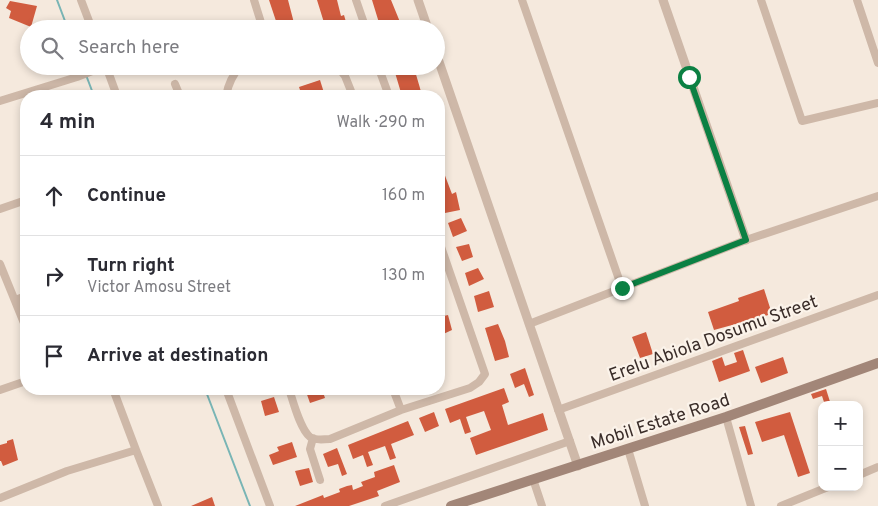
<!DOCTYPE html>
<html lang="en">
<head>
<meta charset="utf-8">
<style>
	:root { --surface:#fff; --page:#f2f2f3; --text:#2b2b33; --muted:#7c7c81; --line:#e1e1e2 }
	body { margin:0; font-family:Overpass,sans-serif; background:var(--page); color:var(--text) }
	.controls { position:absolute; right:15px; bottom:15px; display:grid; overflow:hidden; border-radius:10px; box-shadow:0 2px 8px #0003 }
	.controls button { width:45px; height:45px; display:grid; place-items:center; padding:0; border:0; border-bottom:1px solid var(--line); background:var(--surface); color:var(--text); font:25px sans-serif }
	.stop { position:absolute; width:15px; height:15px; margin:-11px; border:4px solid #0b8043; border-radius:50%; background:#fff }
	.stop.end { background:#0b8043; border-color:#fff; box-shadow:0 1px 5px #0008 }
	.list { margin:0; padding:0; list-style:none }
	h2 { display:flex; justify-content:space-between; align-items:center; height:65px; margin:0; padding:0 20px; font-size:21px }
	h2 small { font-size:16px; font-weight:400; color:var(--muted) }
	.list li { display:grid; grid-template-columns:32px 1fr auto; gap:15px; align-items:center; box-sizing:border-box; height:80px; padding:0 20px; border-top:1px solid var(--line) }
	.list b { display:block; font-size:19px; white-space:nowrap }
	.list p { margin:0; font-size:16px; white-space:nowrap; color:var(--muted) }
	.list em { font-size:16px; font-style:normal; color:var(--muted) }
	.icon { flex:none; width:28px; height:28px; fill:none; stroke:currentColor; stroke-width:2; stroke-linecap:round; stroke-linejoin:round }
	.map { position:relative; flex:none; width:878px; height:506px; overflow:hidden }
	.search { position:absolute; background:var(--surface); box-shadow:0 2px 8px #0003; left:20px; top:20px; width:425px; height:55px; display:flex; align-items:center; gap:12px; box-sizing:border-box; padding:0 18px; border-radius:28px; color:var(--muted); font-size:19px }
	.panel { position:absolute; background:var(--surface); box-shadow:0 2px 8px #0003; left:20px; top:90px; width:425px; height:305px; border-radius:20px }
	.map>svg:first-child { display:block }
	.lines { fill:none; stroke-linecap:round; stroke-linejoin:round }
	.stream { stroke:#79b5b5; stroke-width:2 }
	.building { fill:#d15c3f }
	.minor { stroke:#ceb8a8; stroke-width:8 }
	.tertiary { stroke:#ceb8a8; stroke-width:9 }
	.secondary { stroke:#a28678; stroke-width:10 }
	.route { stroke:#0b8043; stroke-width:6 }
	.labels { text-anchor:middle; stroke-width:4.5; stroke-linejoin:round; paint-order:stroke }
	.street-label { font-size:18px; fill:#3a2d29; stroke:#fbf3ea }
</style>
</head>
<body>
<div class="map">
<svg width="878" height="506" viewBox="0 0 878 506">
	<rect width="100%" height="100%" fill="#f5e9dd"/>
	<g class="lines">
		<path class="stream" d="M57,0L68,29
			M86,75L94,96
			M205,389L250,506"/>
	</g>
	<path class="building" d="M269,0H288L294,23L278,27Z
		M317,0H337L341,16L344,15L348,29H326Z
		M372,0H391L400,22L380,26Z
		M10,1L37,6L31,27L9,18L11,11L6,8Z
		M393,66H424V69L415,71L422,95L402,96Z
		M320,80L325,96H302L299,87Z
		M444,173L452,194L456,192L460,210L445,213L439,195V174Z
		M461,218L467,231L453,237L448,223Z
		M469,244L473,257L462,261L456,247Z
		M478,268L484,279L469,286L465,273Z
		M764,289L772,314L714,330L708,312L739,301L738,298Z
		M489,291L494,307L478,312L474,296Z
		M448,315L452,330L439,336V317Z
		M498,324L505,341L509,357L495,361L485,328Z
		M646,332L653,354L640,358L632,337Z
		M743,350L750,371L719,382L712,361L722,357L725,366L737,362L734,353Z
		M783,357L788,373L761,383L755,367Z
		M525,368L534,395L529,397L524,384L515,388L510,374Z
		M504,388L509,402L502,405L508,425L543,413L548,430L476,455L470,438L491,430L484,411L466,417L471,432L465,434L460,419L450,423L445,409Z
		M305,389H322L325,398L310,403Z
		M826,389L831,405H825L822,396L813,399L811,394Z
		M274,397L279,412L265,416L261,401Z
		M434,412L439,426L425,432L419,418Z
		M790,412L810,473L798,477L784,435L762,442L755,422Z
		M408,421L414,435L391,444L396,458L390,460L385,446L368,452L373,465L367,467L363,455L353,459L348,445Z
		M745,426L753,454L748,455L739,427Z
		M13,439L18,460L3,466L1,461H0V445L7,443V441Z
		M292,442L297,457L273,465L269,455L279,451L277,447Z
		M337,448L347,474L342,476L338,464L328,467L323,454Z
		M394,465L400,482L377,491L379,496L349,506H295L323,495L324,498L340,492L339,489L347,486L352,485L353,490L363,486L361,482L375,477L374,472Z
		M309,468L313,482L300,486L295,471Z
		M212,497L215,506H191Z"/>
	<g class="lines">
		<path class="minor" d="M81,0L92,29
			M254,0L263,29
			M356,0L366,29
			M522,0L622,288
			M761,0L802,121L878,103
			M857,0L878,63
			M106,66L117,96
			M337,66L345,76L353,96
			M378,66L389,96
			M175,84L180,96
			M226,96C228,85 233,74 241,66
			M0,101L77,77L105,66
			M0,209L26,200
			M0,264L26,328
			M15,300L26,296
			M529,324L746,240L878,196
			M113,389L136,450
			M226,389L270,506
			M289,389C293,401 300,429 310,437C316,441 323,439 330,439L401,410L470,388L479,382L485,374L439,241
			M393,389L401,410
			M0,390L26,381
			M558,410L878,295
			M726,417L751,506
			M313,438L310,449L320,480
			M628,449L645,506
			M859,475L878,467
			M533,479L542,506
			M0,498L67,471L136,450L158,506
			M385,506L570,441
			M781,506L828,487"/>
		<path class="tertiary" d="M418,0L428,29
			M663,0L746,240
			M436,53L578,466"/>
		<path class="secondary" d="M451,506L726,417L878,363"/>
	</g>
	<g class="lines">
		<path class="route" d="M622,288L746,240L689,77"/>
	</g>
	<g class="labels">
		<g class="street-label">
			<text transform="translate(713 338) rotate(-20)" y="6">Erelu Abiola Dosumu Street</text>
			<text transform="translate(660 421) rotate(-18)" y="6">Mobil Estate Road</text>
		</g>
	</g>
</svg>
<div class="controls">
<button>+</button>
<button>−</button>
</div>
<div class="stop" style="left:689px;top:77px"></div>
<div class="stop end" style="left:622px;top:288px"></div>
<div class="search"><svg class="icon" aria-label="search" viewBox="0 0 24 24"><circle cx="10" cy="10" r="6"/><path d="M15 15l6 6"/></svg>Search here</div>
<section class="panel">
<h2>4 min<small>Walk · 290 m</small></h2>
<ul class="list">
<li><svg class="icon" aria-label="ahead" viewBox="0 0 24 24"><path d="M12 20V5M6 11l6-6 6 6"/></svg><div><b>Continue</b></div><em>160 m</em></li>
<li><svg class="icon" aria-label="right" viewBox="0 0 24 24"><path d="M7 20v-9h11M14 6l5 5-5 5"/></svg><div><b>Turn right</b><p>Victor Amosu Street</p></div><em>130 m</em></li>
<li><svg class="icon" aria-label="arrive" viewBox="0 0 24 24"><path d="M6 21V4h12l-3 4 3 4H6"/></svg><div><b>Arrive at destination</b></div></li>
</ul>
</section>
</div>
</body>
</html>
